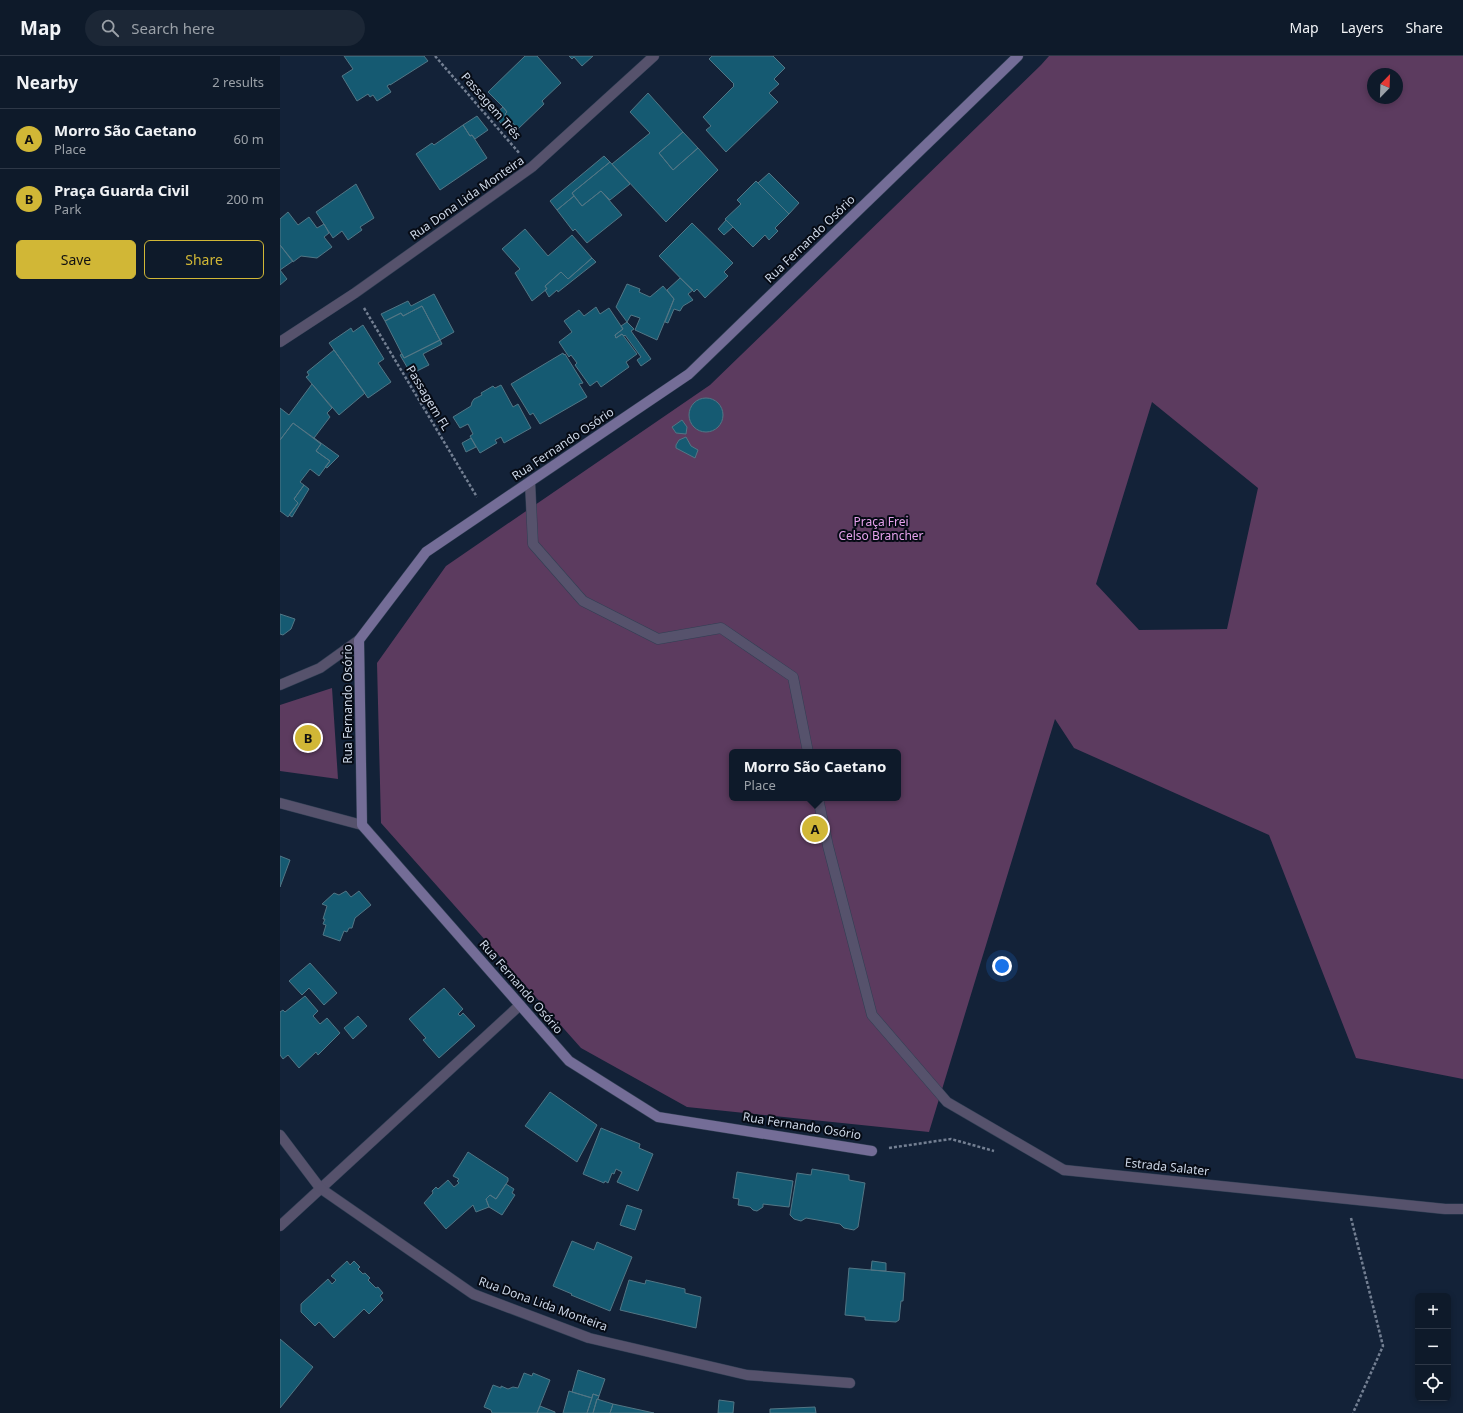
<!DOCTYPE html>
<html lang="en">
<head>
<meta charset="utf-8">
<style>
	:root { --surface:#0e1a2a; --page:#1c2736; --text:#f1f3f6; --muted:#9ba1a8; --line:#2e3847; --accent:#d1b736 }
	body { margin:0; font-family:"Noto Sans",sans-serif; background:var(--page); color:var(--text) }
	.controls { position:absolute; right:12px; bottom:12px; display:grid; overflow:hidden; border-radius:6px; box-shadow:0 2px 6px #0003 }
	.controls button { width:36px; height:36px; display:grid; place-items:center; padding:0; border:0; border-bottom:1px solid var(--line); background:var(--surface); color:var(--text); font:20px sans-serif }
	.compass { position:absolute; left:1087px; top:12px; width:36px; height:36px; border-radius:50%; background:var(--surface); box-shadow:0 2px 6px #0003; rotate:23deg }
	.you { position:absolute; left:722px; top:910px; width:14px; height:14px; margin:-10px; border:3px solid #fff; border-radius:50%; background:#1a73e8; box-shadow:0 0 0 6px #1a73e833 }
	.badge { display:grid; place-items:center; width:26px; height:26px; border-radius:50%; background:var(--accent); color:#111; font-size:13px; font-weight:700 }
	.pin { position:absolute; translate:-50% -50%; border:2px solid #fff; box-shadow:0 1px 4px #0006 }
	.popup { position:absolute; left:449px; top:693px; width:172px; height:52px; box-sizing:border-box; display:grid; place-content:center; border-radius:6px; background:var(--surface); filter:drop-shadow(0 1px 3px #0005); font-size:13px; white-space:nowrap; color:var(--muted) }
	.popup b { font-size:15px; color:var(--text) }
	.popup::after { content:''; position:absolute; left:50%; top:100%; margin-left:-8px; border:8px solid transparent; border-top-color:var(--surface) }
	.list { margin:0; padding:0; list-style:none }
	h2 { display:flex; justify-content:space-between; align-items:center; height:52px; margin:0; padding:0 16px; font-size:17px }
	h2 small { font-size:13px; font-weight:400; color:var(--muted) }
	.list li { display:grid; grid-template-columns:26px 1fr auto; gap:12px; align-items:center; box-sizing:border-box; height:60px; padding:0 16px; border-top:1px solid var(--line) }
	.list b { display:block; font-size:15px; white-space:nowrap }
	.list p { margin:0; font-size:13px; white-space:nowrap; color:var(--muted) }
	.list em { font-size:13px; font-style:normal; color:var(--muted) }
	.actions { display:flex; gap:8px; padding:12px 16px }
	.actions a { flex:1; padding:9px 0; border:1px solid var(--accent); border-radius:6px; text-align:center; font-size:14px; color:var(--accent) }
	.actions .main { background:var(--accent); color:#111 }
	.icon { flex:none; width:22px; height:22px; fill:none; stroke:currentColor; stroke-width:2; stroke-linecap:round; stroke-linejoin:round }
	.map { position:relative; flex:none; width:1183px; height:1357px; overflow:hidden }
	header { display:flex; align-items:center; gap:24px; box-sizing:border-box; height:56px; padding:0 20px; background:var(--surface); border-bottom:1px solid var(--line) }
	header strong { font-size:19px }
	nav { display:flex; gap:22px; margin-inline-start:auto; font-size:14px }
	.search { width:280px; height:36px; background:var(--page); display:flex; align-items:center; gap:10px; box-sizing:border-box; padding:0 14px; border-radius:22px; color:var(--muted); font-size:15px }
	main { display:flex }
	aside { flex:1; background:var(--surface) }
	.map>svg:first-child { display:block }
	.green { fill:#5c3b5f; fill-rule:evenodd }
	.building { fill:#155a72; stroke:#527685 }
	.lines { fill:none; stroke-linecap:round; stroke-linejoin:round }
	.lane-casing { stroke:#313f54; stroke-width:11 }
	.street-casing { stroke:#313f54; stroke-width:11 }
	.secondary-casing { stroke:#313f54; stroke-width:11 }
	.path { stroke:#737f92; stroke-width:2.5; stroke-dasharray:3 2; stroke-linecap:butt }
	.lane { stroke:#56526c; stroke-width:10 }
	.street { stroke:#56526c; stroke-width:10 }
	.secondary { stroke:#746d97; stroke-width:10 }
	.labels { text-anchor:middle; stroke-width:4; stroke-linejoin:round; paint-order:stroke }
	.street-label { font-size:12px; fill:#cdd7e7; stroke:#060b15 }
	.park-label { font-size:12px; fill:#e6a2ec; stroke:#060b15 }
</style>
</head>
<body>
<header>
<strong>Map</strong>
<div class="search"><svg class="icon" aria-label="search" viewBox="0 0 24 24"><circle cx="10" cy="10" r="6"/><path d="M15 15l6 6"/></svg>Search here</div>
<nav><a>Map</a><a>Layers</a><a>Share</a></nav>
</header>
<main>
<aside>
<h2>Nearby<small>2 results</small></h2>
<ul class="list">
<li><span class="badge">A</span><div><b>Morro São Caetano</b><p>Place</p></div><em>60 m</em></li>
<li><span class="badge">B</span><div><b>Praça Guarda Civil</b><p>Park</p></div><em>200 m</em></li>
</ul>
<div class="actions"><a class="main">Save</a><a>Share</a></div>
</aside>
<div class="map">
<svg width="1183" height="1357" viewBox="0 0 1183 1357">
	<rect width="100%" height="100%" fill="#132238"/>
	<path class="green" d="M769,0H1183V1023L1076,1002L989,779L794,692L775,663L649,1076L407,1051L301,992L101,767L97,607L166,510L430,329L761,9ZM1093,18H1117V42H1093ZM872,346L978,432L947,573L859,574L816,528ZM452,696H618V742H452Z
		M52,632L58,723L0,715V649Z"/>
	<path class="building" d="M64,0H144L148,5L110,29V28L107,30L111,36L97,45L93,39L90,41L88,38L77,45L62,20L73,13Z
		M245,0H257L281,27L262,45L264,48L238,73L225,58L227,56L223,51L208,36Z
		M289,0H313L302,10L294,1L292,3Z
		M432,0H493L505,12L494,23L499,28L489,37L498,46L446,96L426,74L431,70L423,61L454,30L453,29L454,28L429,3Z
		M368,37L403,76L379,97L393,114L418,92L438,114L386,166L332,108L370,77L350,56Z
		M223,51L227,56L225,58L230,65L224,71L214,59Z
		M197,60L208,74L195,83L192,79L190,80L183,69Z
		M183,69L190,80L192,79L207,102L160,134L136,98L152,87L154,89Z
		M403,76L418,92L393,114L379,97Z
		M324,100L330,106L292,137L294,140L277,154L270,145Z
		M330,106L350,128L330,144L321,135L302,150L292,137Z
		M489,117L519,147L509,158L478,127Z
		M476,125L509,158L495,172L498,175L489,184L485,179L473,191L445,163L461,148L457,144Z
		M76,128L94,162L80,171L82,174L68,184L62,175L53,182L36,156Z
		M321,135L342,159L307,187L295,173L293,175L277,154L294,140L302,150Z
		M8,156L18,169L29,161L37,172L44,168L49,177L44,181L52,191L37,202L21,200L13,206L0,189V163Z
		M446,164L453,171L444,179L438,173Z
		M412,167L453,207L444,216L448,220L425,242L417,233L414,236L379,200Z
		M245,173L268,200L292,179L312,202L288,223L281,216L265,230L267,233L252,245L235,217L240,213L222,193Z
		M0,189L13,205L0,214L7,223L0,229Z
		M312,202L316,206L278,236L277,234L269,241L265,234L267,233L265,230L281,216L288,223Z
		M400,222L413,234L408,238L413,244L403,250L400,255L394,253L388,267L385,266L394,243L387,234Z
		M347,228L360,233L359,236L370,241L383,230L394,243L377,284L355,274L360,262L351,259L347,266L336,251Z
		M154,238L174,276L160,284L142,250L123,260L121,257L105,265L101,258L128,245L131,250Z
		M142,250L160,284L124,302L105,265L121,257L123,260Z
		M316,251L320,258L329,252L343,273L335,279L336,282L342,278L357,298L346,306L349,311L321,331L317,325L310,330L295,309L297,307L291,299L289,301L279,286L292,276L284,265L299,254L304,260Z
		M347,266L354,273L351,275L371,303L361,310L357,304L361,301L345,279L344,280L342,278L336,282L335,279L343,273L341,270Z
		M83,269L104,303L98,307L111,326L88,342L49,287L71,272L73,276Z
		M160,284L162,288L143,298L149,309L131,318L120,299L122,298L124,302Z
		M54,294L85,337L59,359L26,321L29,319L27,316Z
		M283,297L284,299L285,298L303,327L299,328L307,341L260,368L253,357L250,359L231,328Z
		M32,328L52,352L47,357L50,361L34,382L13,367L0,384V352L9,359Z
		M221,329L233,351L238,348L251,372L224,387L221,381L215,384L217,387L200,397L190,380L193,378L188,368L180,372L173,361L191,350L192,346L194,343L202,339L201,337L213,330L215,332Z
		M409 359a17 17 0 1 1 34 0a17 17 0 1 1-34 0Z
		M402,364L407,371L406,378L396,377L392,371Z
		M13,367L41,388L36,395L50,405L39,420L30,413L20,426L24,429L14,443L18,447L8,461L0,455V384Z
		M406,381L411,390L418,394L415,402L396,392V389L399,384Z
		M34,382L59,400L47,412L45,411L50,405L36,395L41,388Z
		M191,382L196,391L186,396L182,387Z
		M24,429L29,433L12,461L9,459L18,447L14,443Z
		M0,558L15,563L11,573L3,579L0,578Z
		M0,800L10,804L0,831Z
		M66,835L71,841L79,835L91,849L75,862L72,872H69L67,876L64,875L60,885L43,879L46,869L43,868L45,863H43L47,850L42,848L54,837L59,839Z
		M30,907L57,937L44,949L29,932L22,939L9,925Z
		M164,932L183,953L178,958L180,960L183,957L195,970L159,1002L143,984L146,982L129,963Z
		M25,940L38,955L33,960L40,968L47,962L60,977L38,999L36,996L19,1012L8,999L3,1003L0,999V956L3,954L5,956Z
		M78,960L87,970L73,983L64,972Z
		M270,1036L317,1069L297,1106L245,1070Z
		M321,1072L360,1088L359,1092L373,1098L358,1135L337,1126L342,1116L336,1113L334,1118L332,1117L328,1127L325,1125L324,1127L303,1118Z
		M188,1096L228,1122V1125L216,1143L210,1139L206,1143L209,1151L196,1156L193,1149L166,1173L144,1147L153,1137L152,1135L156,1131L158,1133L168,1124L174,1131L179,1127L177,1125L179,1123L173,1120Z
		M532,1113L569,1119V1124L585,1127L578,1171L574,1174L564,1172L560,1168L526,1162L521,1165L514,1163L510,1159L517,1117L531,1119Z
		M457,1116L513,1125L509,1151L483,1148V1151L477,1155L473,1154L470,1151L458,1149L459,1143L453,1142Z
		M226,1128L234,1133L232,1137L235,1139L222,1159L209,1151L206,1143L210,1139L216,1143Z
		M347,1149L362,1154L355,1174L340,1169Z
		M292,1185L314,1194L317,1186L352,1201L330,1255L291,1239L292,1238L273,1230Z
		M67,1205L70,1209L74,1205L80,1211L78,1213L83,1218L85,1217L90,1222L88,1224L96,1232L98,1231L103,1237L100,1240L103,1244L89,1258L84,1253L54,1282L39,1266L35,1270L21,1256V1248L48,1223L52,1228L56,1224L51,1220Z
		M592,1205L606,1207V1215L591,1214Z
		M569,1212L625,1217L623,1245H621L619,1264L616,1266L585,1264V1261L565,1259Z
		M349,1224L365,1228L366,1224L405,1233V1237L421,1241L416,1272L340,1254Z
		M0,1283L33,1311L0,1352Z
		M298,1314L325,1323L319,1340L313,1338L312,1342L292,1336Z
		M244,1317L252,1320L253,1317L270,1324L257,1357H212L211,1354L204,1351L213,1329L221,1332V1330L228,1333L233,1331L238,1332Z
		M289,1335L312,1342L307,1357H283Z
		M313,1338L319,1340L318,1343H317L313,1357H307Z
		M317,1343L333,1348L330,1357H313Z
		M439,1344L454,1346L453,1357H438Z
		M333,1348L374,1357H330Z
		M260,1350L275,1356V1357H257Z
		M535,1351L536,1357H490V1353Z"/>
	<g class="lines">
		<g class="lane-casing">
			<path id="lane" d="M250,426L253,488L303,545L378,583L441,572L513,621L528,696
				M538,742L548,790L592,959L667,1046L784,1114
				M0,1170L240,949"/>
		</g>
		<g class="street-casing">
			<path id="street" d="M0,286L75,237L252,111L374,0
				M0,629L40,612L79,584
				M0,747L82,769
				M0,1079L40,1132L193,1238L309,1282L467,1319L570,1327
				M784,1114L1165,1153H1183"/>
		</g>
		<g class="secondary-casing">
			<path id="secondary" d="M592,1095L378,1061L289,1005L82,769L79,584L146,496L409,318L738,0"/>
		</g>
		<path class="path" d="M155,0L240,98
			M84,252L197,441
			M609,1092L671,1083L714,1095
			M1071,1162L1103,1290L1073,1357"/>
		<use href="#lane" class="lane"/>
		<use href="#street" class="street"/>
		<use href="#secondary" class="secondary"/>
	</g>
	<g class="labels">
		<g class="street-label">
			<text transform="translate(211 50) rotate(49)" y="4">Passagem Três</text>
			<text transform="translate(187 142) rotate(-35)" y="4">Rua Dona Lida Monteira</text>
			<text transform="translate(530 183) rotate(-44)" y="4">Rua Fernando Osório</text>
			<text transform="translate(148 342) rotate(59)" y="4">Passagem FL</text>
			<text transform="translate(283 388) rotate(-34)" y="4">Rua Fernando Osório</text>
			<text transform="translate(68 648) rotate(-90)" y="4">Rua Fernando Osório</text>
			<text transform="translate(241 931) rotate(49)" y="4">Rua Fernando Osório</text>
			<text transform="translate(522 1070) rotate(9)" y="4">Rua Fernando Osório</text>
			<text transform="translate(887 1111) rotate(6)" y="4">Estrada Salater</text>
			<text transform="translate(263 1248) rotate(20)" y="4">Rua Dona Lida Monteira</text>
		</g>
		<g class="park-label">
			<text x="601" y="470">Praça Frei<tspan x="601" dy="14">Celso Brancher</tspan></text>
		</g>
	</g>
</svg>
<div class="controls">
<button>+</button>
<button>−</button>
<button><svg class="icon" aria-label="locate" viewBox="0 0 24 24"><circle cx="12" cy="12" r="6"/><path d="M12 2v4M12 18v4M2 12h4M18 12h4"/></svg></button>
</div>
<svg class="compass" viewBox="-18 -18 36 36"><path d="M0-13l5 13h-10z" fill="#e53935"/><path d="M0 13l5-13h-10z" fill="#9ba1a8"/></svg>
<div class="you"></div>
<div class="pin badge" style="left:535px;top:773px">A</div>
<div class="popup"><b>Morro São Caetano</b>Place</div>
<div class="pin badge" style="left:28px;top:682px">B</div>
</div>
</main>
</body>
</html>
